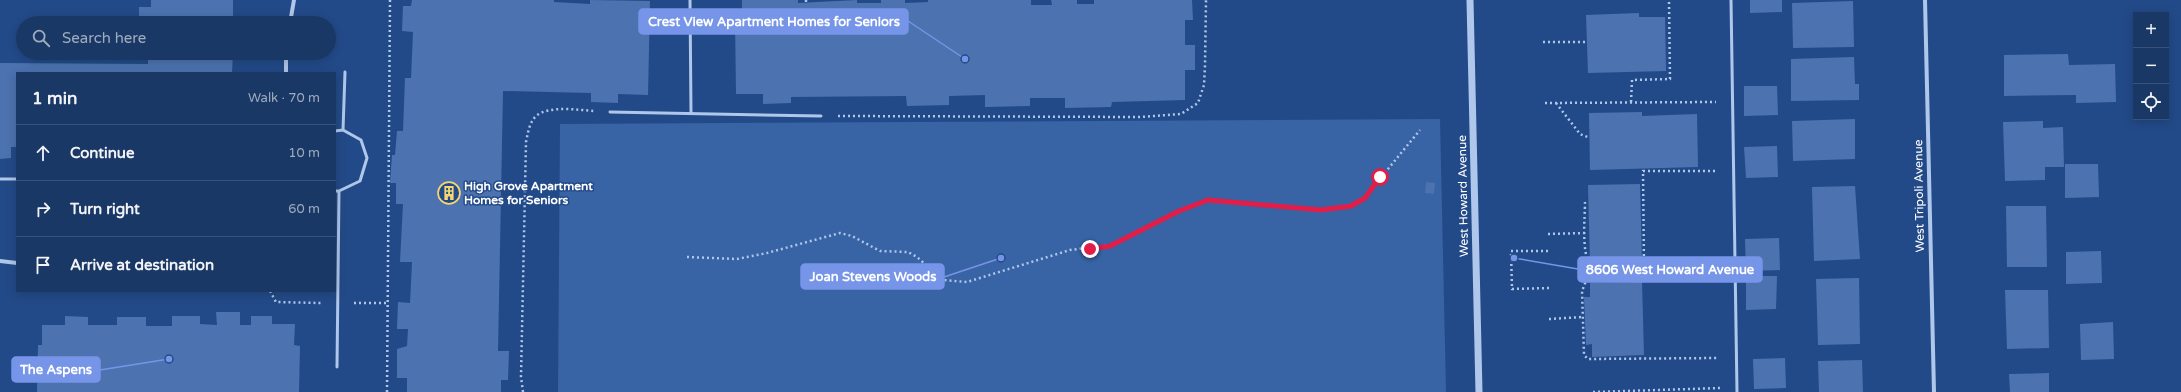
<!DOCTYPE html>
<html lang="en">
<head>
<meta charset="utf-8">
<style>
	:root { --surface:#1a3866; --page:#233f6c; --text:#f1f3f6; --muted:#9facbf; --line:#38527a }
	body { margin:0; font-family:"Varela Round",sans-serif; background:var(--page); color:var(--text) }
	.controls { position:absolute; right:12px; top:12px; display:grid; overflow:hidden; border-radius:0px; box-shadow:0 2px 10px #0003 }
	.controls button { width:36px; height:36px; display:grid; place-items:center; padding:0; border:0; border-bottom:1px solid var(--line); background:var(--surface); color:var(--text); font:20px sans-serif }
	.stop { position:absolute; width:12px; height:12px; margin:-9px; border:3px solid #e11d48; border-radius:50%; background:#fff }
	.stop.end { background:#e11d48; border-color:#fff; box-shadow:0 1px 4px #0008 }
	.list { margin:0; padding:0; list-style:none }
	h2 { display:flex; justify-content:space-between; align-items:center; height:52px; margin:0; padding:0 16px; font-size:17px }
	h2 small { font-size:13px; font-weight:400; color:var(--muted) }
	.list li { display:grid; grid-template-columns:26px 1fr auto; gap:12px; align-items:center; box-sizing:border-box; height:56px; padding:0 16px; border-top:1px solid var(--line) }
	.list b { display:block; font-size:15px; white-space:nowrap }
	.list em { font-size:13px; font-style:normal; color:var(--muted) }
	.icon { flex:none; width:22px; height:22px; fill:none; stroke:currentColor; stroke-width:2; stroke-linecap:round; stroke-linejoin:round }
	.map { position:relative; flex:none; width:2181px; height:392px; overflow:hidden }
	.search { position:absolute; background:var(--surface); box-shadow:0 2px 10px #0003; left:16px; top:16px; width:320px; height:44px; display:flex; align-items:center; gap:10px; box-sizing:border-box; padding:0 14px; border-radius:22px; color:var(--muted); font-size:15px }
	.panel { position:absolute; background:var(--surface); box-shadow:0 2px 10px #0003; left:16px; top:72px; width:320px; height:220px; border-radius:0px }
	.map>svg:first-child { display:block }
	.green { fill:#3863a5 }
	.building { fill:#4c73b0 }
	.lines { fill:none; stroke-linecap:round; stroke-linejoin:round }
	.path { stroke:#afc7ea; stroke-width:2.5; stroke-dasharray:2 3; stroke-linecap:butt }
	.service { stroke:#afc7ea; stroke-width:3 }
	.minor { stroke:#afc7ea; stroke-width:4 }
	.tertiary { stroke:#afc7ea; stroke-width:7 }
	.route { stroke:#e11d48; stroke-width:5 }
	.labels { text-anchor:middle; stroke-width:3; stroke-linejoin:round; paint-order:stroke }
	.poi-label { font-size:12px; font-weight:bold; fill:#fff; stroke:#234a88; text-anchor:start }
	.street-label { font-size:12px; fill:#fff; stroke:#234a88 }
	.leader { fill:none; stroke:#7795e8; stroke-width:1.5 }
	.callout-dot { fill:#7795e8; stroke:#234a88; stroke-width:1.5 }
	.callout { fill:#7795e8; stroke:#7795e8; stroke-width:1.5 }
	.callout-label { font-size:13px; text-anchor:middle; font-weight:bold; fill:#fff }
</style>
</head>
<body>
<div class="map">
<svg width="2181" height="392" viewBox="0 0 2181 392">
	<rect width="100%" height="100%" fill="#234a88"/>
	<path class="green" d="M1440,119L1446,392H558L560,124Z"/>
	<path class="building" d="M151,0H233V23H148V19H139V7H151Z
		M412,0H554V2L590,4V0L650,1L648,95L618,94V103L591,102V93L503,91L498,351H509L508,380H501V392H407V378H397V349L407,346L408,329H397L398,302L410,303L412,262H400L403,204H396V183H390L392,155H395L397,131H403L405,78H411L413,32L402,31L403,6H411Z
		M742,0H798V3L857,0V3H881V0H905V3L928,2V0H1031V5H1052L1051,0H1077V4H1094V0H1192L1193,20H1185V45H1195V70H1185V100L1112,102L1111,107L1065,108V98H1030V106L985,107V95L949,96V105L907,106L906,96L791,97V103L763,104V94H736L735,21H742Z
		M1750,0H1782V12L1750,13Z
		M1853,1L1854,47L1793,48L1792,3Z
		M1639,13V17H1665L1666,71L1588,73L1586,15Z
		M148,53H233L232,73H17V147H11V158L0,159V63L148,64Z
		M2068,54L2069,65L2115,64L2116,102L2076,103V95L2004,96V55Z
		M1854,57L1855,84H1859V100L1791,101V59Z
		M1744,86H1777L1778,115L1744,116Z
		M1642,112V116L1697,114L1698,167L1590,170L1589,113Z
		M1855,119V159L1793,161L1792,121Z
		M2043,121V128L2063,127L2064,167H2045V180L2005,181L2003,122Z
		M1777,146L1778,177L1746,178L1744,147Z
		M2065,164H2098L2099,197L2065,198Z
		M1426,182L1435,183L1434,194L1425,193Z
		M1640,184L1642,263L1590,264L1588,185Z
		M1855,186L1860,259L1814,261L1812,187Z
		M2006,206H2046L2047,267H2007Z
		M1779,238L1780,270L1746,271L1745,239Z
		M2101,251L2102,283L2066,284V252Z
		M1746,276H1777L1776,309L1746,310Z
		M1859,278L1860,344L1818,345L1816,279Z
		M1642,282L1644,355L1592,357V344L1586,345L1584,297H1590V283Z
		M2005,290H2048L2049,348L2007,349Z
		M216,312H240V325H251V316H272V324H295L294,345L300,346L299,392H37L38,345H42V325H65V316L88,317V325H117V317H146V326H172V316H200V324L217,325Z
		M2113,322L2114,359L2081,360L2080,324Z
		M1785,358L1786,388L1754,389L1753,359Z
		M1862,360L1863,392H1819L1818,361Z
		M2049,373V392H2010L2009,374Z"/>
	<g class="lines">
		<path class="path" d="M806,0V3
			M1543,42H1587
			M1631,102L1632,80L1670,79L1669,0
			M1545,103L1716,102
			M1556,103L1580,134L1590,138
			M838,116L1141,117L1181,114L1198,103L1204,85L1205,66L1206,0
			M1585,202C1585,217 1581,255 1591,266L1719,265
			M1548,234L1585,233
			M1548,251H1511L1512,289L1549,288
			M687,257L737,259L767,253L840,233L852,236L880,251L908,252L917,257L943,280L967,282L1070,250L1111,245L1179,211L1208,200L1321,210L1351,206L1365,197L1420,130
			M1644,266L1643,171H1717
			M1719,277L1591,279L1586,281L1582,291L1584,355L1588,359L1719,358
			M270,291L276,302L321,303
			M354,303H389
			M1549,319L1583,317
			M387,392L390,0
			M523,392L521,377L526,142C528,133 529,123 536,116C550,105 578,110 594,111
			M1593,392L1721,388"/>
		<path class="service" d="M690,0L691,113
			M1731,0L1737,392
			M610,112L821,116
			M343,130L345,72
			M335,131L343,130L361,140L367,158L360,181L339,191H335
			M0,179H17
			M337,367L339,191"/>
		<path class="minor" d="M1925,0L1934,392
			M290,23L294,0
			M286,73V53
			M0,261L17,263"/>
		<path class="tertiary" d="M1470,0L1479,392"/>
	</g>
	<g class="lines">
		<path class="route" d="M1090,249L1110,246L1179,211L1208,200L1321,210L1351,206L1365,198L1380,177"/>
	</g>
	<defs>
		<g id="building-ring" transform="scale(1.15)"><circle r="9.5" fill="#234a88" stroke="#f5d672" stroke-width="1.5"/><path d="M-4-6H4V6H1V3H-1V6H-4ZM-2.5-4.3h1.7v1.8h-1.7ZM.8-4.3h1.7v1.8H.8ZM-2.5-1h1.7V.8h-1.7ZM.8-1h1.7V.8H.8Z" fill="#f5d672"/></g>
	</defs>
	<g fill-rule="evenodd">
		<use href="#building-ring" x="449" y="193"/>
	</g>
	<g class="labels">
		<g class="poi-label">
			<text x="464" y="190">High Grove Apartment<tspan x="464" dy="14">Homes for Seniors</tspan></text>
		</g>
		<g class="street-label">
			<text transform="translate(1463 196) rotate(-91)" y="4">West Howard Avenue</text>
			<text transform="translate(1919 196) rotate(-91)" y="4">West Tripoli Avenue</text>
		</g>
	</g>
	<path class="leader" d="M965 59L908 21M1514 258L1578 269M1001 258L944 277M169 359L100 370"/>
	<g class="callout-dot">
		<circle cx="965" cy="59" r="4"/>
		<circle cx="1514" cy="258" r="4"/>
		<circle cx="1001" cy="258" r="4"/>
		<circle cx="169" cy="359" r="4"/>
	</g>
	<g class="callout">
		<rect x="639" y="9" width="269" height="25" rx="4"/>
		<rect x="1578" y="257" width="184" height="25" rx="4"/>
		<rect x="801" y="264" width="143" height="25" rx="4"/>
		<rect x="12" y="357" width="88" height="25" rx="4"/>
	</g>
	<g class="callout-label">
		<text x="774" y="26">Crest View Apartment Homes for Seniors</text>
		<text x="1670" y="274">8606 West Howard Avenue</text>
		<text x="873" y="281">Joan Stevens Woods</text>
		<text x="56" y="374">The Aspens</text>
	</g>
</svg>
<div class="controls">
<button>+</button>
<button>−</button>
<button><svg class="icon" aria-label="locate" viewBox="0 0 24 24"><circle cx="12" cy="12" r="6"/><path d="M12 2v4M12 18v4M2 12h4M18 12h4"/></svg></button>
</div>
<div class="stop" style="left:1380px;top:177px"></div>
<div class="stop end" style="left:1090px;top:249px"></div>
<div class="search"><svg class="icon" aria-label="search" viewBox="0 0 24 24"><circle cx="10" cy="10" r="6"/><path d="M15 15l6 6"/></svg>Search here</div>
<section class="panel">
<h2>1 min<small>Walk · 70 m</small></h2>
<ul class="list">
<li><svg class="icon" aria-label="ahead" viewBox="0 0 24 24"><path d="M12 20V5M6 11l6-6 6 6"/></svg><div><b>Continue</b></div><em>10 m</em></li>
<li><svg class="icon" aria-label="right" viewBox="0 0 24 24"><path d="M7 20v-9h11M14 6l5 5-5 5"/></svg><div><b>Turn right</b></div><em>60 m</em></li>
<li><svg class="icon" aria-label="arrive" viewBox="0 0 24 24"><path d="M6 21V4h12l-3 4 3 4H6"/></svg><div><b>Arrive at destination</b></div></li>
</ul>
</section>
</div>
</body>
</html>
